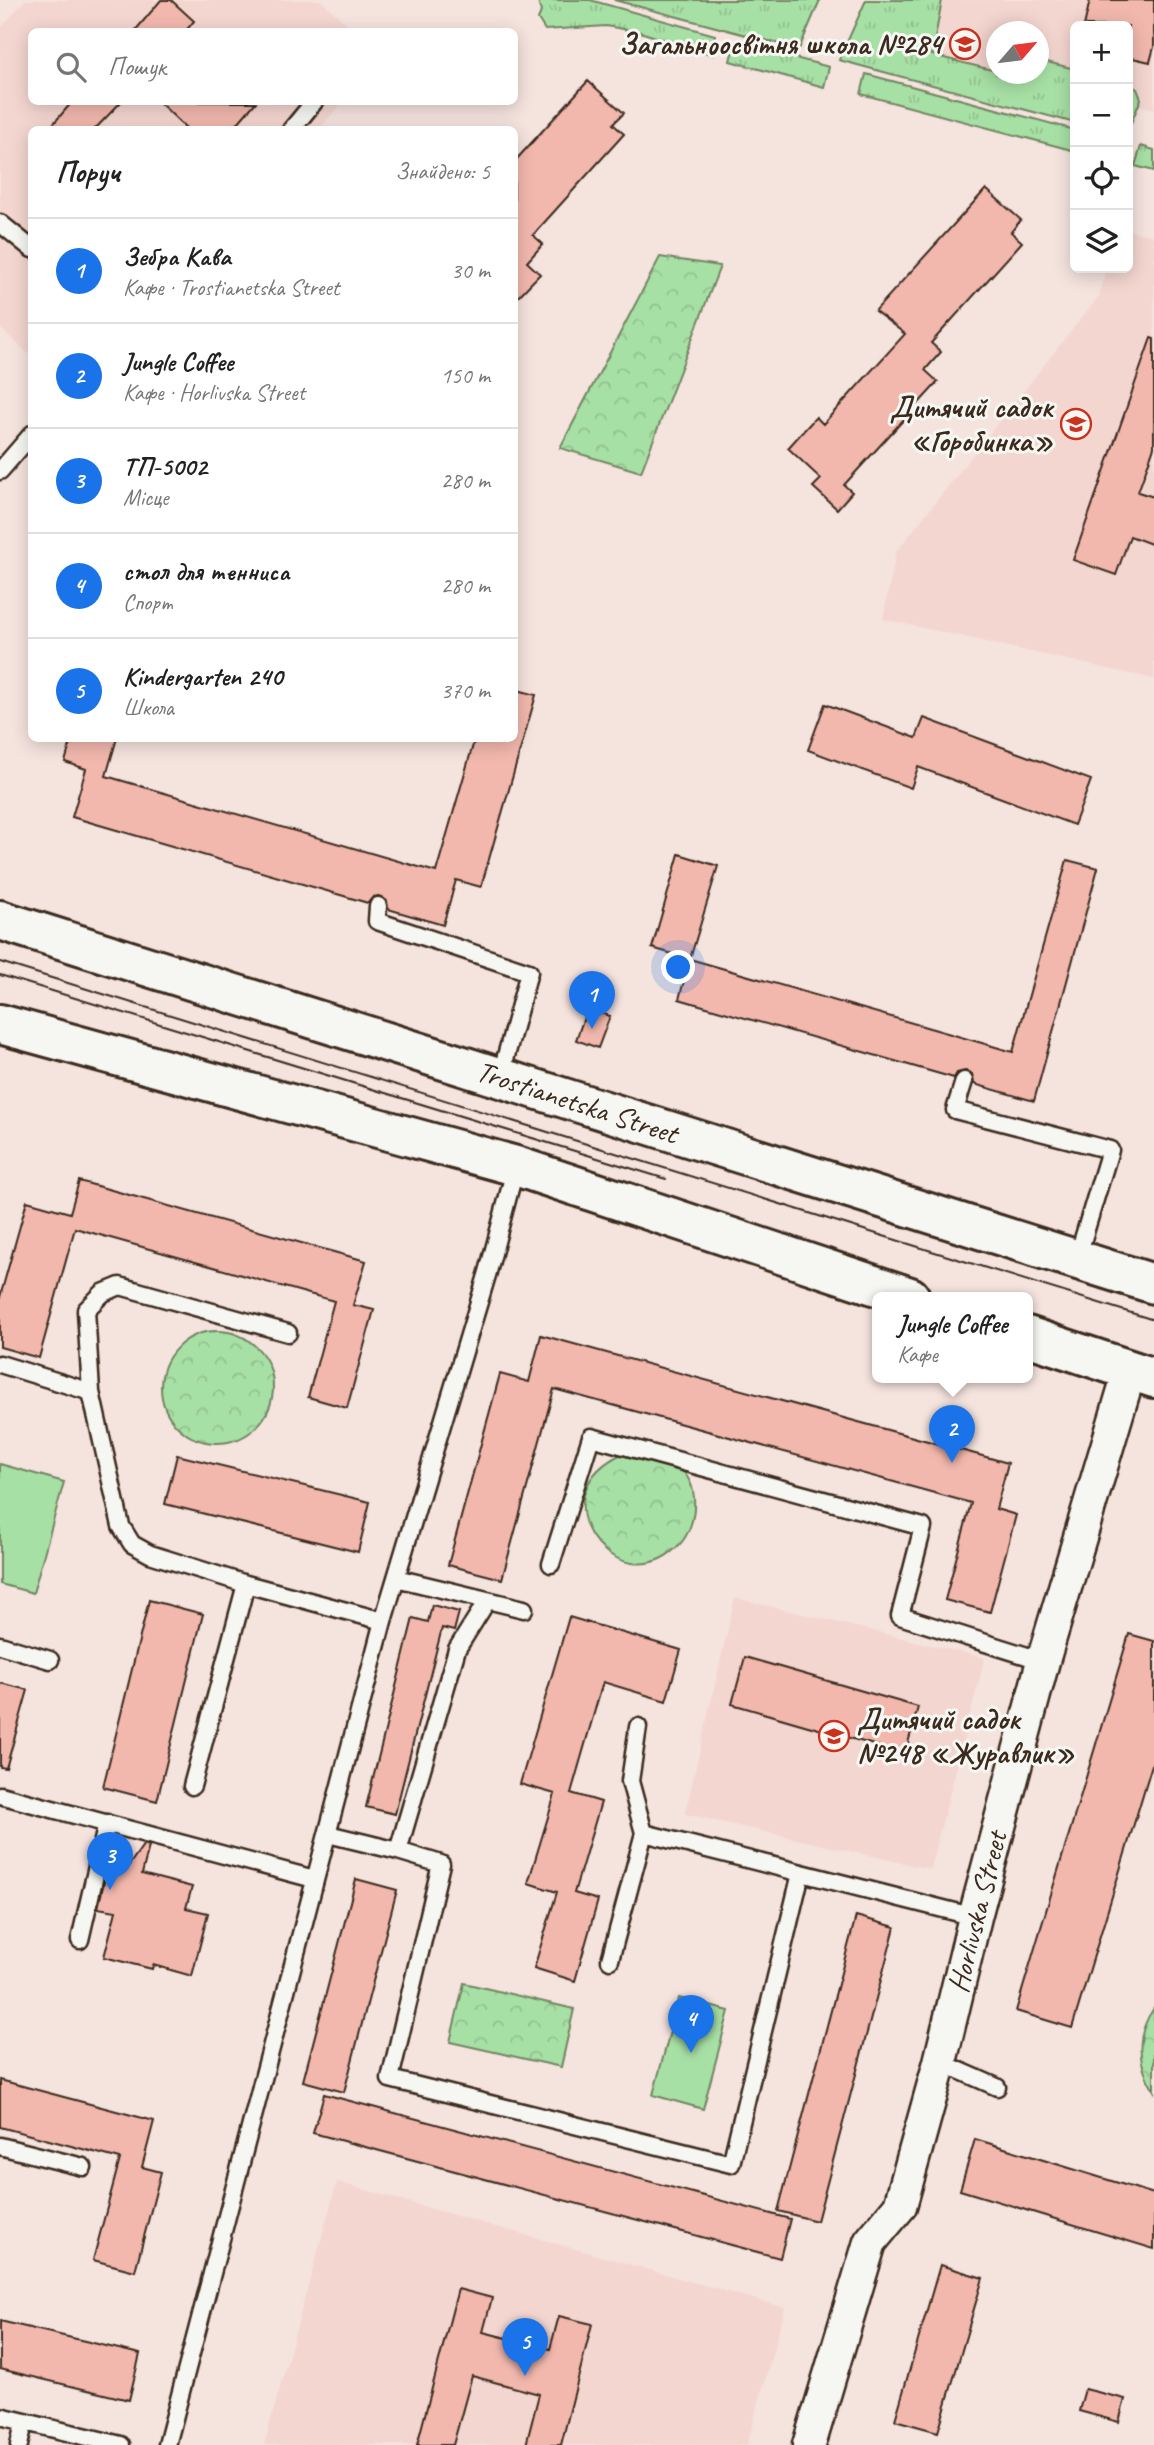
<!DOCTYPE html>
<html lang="uk">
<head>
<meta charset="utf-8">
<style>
	:root { --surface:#fff; --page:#f2f2f2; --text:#222; --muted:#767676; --line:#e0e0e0; --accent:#1a73e8 }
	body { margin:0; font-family:Caveat,sans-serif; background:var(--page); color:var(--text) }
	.controls { position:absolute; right:21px; top:21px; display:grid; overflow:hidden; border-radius:10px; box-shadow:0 4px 18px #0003 }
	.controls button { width:63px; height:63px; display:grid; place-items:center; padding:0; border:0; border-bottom:2px solid var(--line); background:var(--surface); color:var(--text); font:35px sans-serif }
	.compass { position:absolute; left:986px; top:21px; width:63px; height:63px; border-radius:50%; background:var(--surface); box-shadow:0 4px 18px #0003; rotate:62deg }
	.you { position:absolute; left:679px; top:968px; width:24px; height:24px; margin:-18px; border:5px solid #fff; border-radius:50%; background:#1a73e8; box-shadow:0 0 0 10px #1a73e833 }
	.badge { display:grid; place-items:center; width:46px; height:46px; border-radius:50%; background:var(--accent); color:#fff; font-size:23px; font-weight:700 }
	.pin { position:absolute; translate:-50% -58px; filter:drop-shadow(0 2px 4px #0008) }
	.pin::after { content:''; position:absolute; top:37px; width:24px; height:21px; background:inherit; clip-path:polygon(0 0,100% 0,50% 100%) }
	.popup { position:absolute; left:872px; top:1292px; width:161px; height:91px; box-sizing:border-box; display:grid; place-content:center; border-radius:10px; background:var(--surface); filter:drop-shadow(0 2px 5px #0005); font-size:23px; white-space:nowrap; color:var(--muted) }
	.popup b { font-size:26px; color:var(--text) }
	.popup::after { content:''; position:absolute; left:50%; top:100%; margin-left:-14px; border:14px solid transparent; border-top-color:var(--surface) }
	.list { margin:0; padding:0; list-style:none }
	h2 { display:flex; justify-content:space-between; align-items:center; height:91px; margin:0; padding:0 28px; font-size:30px }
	h2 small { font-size:23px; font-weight:400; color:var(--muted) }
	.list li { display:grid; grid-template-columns:46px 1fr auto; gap:21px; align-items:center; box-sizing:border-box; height:105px; padding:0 28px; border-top:2px solid var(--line) }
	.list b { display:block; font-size:26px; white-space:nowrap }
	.list p { margin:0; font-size:23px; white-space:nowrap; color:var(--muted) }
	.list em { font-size:23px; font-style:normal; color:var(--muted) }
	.icon { flex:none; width:38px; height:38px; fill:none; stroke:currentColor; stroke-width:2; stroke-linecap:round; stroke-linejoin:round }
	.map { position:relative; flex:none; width:1154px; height:2445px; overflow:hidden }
	.search { position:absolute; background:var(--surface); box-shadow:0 4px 18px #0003; left:28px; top:28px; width:490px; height:77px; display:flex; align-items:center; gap:18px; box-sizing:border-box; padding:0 24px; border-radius:10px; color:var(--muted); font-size:26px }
	.panel { position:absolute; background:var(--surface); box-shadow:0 4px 18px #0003; left:28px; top:126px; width:490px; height:616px; border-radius:10px }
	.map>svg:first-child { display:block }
	.built { fill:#f4d6d0 }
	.grass { fill:url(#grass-tufts); stroke:#718562; stroke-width:2 }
	.park { fill:url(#park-crowns); stroke:#718562; stroke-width:2 }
	.pitch { fill:#a7e0a5; stroke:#718562; stroke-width:2 }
	.building { fill:#f2b8ae; stroke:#3b2a1e; stroke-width:2 }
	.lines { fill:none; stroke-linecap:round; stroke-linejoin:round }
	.lane-casing { stroke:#3b2a1e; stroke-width:21 }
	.street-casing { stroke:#3b2a1e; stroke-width:37 }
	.secondary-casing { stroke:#3b2a1e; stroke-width:44 }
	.lane { stroke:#f6f6f2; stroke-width:16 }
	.street { stroke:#f6f6f2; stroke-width:32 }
	.secondary { stroke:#f6f6f2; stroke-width:38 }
	.tram { stroke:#3b2a1e; stroke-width:2 }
	.labels { text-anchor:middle; stroke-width:6; stroke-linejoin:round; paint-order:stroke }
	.poi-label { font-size:30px; font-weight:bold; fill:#3b2a1e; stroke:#f6f6f2; text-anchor:end }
	.street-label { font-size:30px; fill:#3b2a1e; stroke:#f6f6f2 }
</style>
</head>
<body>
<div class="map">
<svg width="1154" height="2445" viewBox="0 0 1154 2445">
	<defs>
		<pattern id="grass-tufts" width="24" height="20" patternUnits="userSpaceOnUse" patternTransform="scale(1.75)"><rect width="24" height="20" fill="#a7e0a5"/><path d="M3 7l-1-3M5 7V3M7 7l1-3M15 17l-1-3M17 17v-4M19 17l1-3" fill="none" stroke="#91c08e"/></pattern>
		<pattern id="park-crowns" width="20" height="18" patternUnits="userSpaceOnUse" patternTransform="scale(1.75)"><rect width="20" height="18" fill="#a7e0a5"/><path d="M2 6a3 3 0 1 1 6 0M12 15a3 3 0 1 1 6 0" fill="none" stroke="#91c08e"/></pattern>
	</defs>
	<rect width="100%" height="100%" fill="#f5e3de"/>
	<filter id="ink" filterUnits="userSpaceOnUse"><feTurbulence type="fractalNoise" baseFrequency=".0143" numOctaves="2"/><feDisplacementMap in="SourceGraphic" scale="14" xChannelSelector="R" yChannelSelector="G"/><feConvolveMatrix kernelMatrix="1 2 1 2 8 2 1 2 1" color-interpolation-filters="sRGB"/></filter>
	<g filter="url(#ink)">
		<path class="built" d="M25,0H320L355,31L32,32V102H343L319,129L32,130L31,356L0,328V29Z
			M942,0H1154V109L1128,102V26H1075V89L1008,74H1038V32H996V71L931,55Z
			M1128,230L1154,236V679L883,619L896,552L1099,296L1106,268H1128Z
			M735,1598L985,1658L930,1869L685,1814Z
			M337,2182L785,2308L747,2445H264Z"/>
		<path class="grass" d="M538,0H590L715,35L713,55L640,32L606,26L545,30L538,19L541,12Z
			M614,0H820L799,49Z
			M866,0H942L932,55L996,71V74L1023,77L1024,74H1038L1039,60L1075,69V123L839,60Z
			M735,42L829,67L824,87L730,61Z
			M866,74L1075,130V151L861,94Z
			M1128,84L1137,89L1141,99L1128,130Z
			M1141,146L1154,150V171L1135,166Z"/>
		<path class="park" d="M660,257L720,266L641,472L560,448Z
			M161 1387a56 56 0 1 1 112 0a56 56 0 1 1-112 0Z
			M626,1452C640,1457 665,1460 677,1467C702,1482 697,1526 680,1544C619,1609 528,1494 626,1452Z
			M464,1983L574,2009L561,2067L450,2042Z
			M1154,2008V2091C1137,2064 1135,2035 1154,2008Z"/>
		<path class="pitch" d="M0,1464L64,1482L33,1593L0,1584Z
			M679,1998L729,2011L703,2109L653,2095Z"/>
		<path class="building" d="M161,0H171L194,21L185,32H134Z
			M1090,0H1154V47L1150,62L1128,57V26H1084Z
			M588,81L624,113L613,124L624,134L533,235L543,244L527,262L540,274L514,301V162Z
			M72,102H121L94,130H48Z
			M159,102H256L232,130H188Z
			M986,189L1021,220L1011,232L1022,242L931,343L941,352L925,370L938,382L844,485L852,492L837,509L813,487L821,479L788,448L816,417L823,424L905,334L875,311Z
			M1151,338L1154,339V447L1138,492L1154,497V545L1130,536L1116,575L1073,560Z
			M514,689L536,695L481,887L456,880L443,925L388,909L387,901L379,896L373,897L368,903L72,817L86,769L65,762L72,738H117L106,776L436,872L475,738H514Z
			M825,704L916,738L924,718L1091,780L1074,825L918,767L911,788L808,750Z
			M679,854L718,866L690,959L652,948Z
			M1067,860L1098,868L1034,1101L974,1084L972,1074L966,1071L957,1073L954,1078L679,999L690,959L1013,1052Z
			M587,1009L610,1016L598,1048L576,1040Z
			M79,1181L366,1261L353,1305L374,1310L347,1408L308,1397L334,1301L75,1228L39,1358L0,1347V1297L27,1201L70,1213Z
			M541,1335L1008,1463L996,1509L1016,1515L990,1612L945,1600L971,1503L554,1389L502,1579L448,1565L500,1374L529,1382Z
			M177,1455L370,1502L358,1552L165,1504Z
			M149,1600L203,1614L157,1801L103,1787Z
			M432,1605L459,1612L454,1631L442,1628L395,1814L366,1807L413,1618L428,1622Z
			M569,1617L681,1650L666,1701L603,1682L571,1793L601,1802L574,1893L598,1900L575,1981L534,1968L557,1892L528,1883L555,1794L520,1784Z
			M1129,1634L1154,1641V1758L1072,2028L1016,2011Z
			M745,1657L918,1707L905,1754L732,1704Z
			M0,1683L28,1690L6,1768L0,1767Z
			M144,1844L149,1846L142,1874L192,1887L186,1908L208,1913L192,1976L153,1965L152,1969L104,1957L116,1911L98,1908L107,1869L124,1872Z
			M356,1879L397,1890L344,2092L303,2081Z
			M856,1916L895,1927L817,2221L778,2211Z
			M0,2080L154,2121L142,2167L161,2172L135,2271L93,2260L120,2159L0,2127Z
			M324,2094L790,2219L780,2258L313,2133Z
			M975,2139L1154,2194V2249L960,2190Z
			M940,2265L983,2278L938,2432L895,2420Z
			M458,2289L492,2298L483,2332L550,2349L559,2316L592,2324L561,2445H526L539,2394L472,2376L453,2445H417Z
			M0,2321L140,2354L129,2400L0,2369Z
			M1085,2389L1125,2399L1119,2422L1079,2411Z"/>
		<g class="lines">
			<g class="lane-casing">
				<path id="lane" d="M291,130L314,102
					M0,223L32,249
					M0,471L32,434
					M378,906L377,921L529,972L500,1078
					M964,1081L955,1110L1110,1150L1077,1259
					M0,1364L91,1392L121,1526L132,1544L150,1554L246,1584L383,1621
					M91,1392L86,1310L103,1293L120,1286L288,1333
					M551,1564L591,1437L923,1527L900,1616L1043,1661
					M396,1578L524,1609
					M0,1645L50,1660
					M192,1786L246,1584
					M0,1795L314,1879
					M644,1833L975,1917
					M328,1834L398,1851L441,1864L390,2079L731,2164L801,1873
					M398,1851L457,1649L487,1601
					M80,1940L107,1823
					M610,1960L644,1833L630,1781L638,1727
					M940,2062L997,2087
					M0,2146L83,2167
					M0,2416L121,2445
					M19,2445L24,2423
					M167,2445L383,1621L488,1272L516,1166"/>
			</g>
			<g class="street-casing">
				<path id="street" d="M809,2445L870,2242L900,2206L940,2062L975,1917L1043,1661L1130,1370"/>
			</g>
			<g class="secondary-casing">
				<path id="secondary" d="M0,920L1154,1284
					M0,1024L516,1166L910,1297
					M1027,1336L1154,1378"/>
			</g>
			<use href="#lane" class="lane"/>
			<use href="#street" class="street"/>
			<use href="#secondary" class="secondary"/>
			<path class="tram" d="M0,962L1154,1320
				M0,975L666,1179"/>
		</g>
	</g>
	<defs>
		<g id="school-ring" transform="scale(1.575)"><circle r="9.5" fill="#f6f6f2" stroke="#c8321e" stroke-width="1.5"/><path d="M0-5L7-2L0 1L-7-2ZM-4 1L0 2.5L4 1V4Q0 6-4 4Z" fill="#c8321e"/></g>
	</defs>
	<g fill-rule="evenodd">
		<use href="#school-ring" x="965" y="44"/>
		<use href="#school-ring" x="1076" y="424"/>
		<use href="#school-ring" x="834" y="1736"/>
	</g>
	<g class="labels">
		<g class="poi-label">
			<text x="942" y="54">Загальноосвітня школа №284</text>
			<text x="1053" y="417">Дитячий садок<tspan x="1053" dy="34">«Горобинка»</tspan></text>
			<text x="857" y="1729" text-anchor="start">Дитячий садок<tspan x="857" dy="34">№248 «Журавлик»</tspan></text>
		</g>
		<g class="street-label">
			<text transform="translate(577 1102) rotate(18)" y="10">Trostianetska Street</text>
			<text transform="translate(977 1912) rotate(-76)" y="10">Horlivska Street</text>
		</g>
	</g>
</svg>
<div class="controls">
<button>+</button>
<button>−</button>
<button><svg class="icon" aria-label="locate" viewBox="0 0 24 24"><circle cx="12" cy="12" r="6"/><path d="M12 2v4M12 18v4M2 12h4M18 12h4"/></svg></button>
<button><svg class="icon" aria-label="layers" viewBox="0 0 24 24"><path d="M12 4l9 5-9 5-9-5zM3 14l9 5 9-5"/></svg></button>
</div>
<svg class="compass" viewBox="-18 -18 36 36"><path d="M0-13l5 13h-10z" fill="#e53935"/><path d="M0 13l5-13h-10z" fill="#767676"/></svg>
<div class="you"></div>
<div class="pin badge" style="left:592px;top:1029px">1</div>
<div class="pin badge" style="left:952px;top:1463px">2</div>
<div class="popup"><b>Jungle Coffee</b>Кафе</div>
<div class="pin badge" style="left:110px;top:1890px">3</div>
<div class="pin badge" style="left:691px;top:2053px">4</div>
<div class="pin badge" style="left:525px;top:2376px">5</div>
<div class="search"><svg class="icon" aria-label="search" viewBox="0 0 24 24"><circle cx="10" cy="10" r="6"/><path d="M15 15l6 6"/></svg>Пошук</div>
<section class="panel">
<h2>Поруч<small>Знайдено: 5</small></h2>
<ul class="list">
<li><span class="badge">1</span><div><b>Зебра Кава</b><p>Кафе · Trostianetska Street</p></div><em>30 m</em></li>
<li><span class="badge">2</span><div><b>Jungle Coffee</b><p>Кафе · Horlivska Street</p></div><em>150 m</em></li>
<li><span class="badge">3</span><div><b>ТП-5002</b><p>Місце</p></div><em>280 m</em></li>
<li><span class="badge">4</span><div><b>стол для тенниса</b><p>Спорт</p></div><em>280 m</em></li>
<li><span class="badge">5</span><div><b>Kindergarten 240</b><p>Школа</p></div><em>370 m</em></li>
</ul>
</section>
</div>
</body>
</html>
